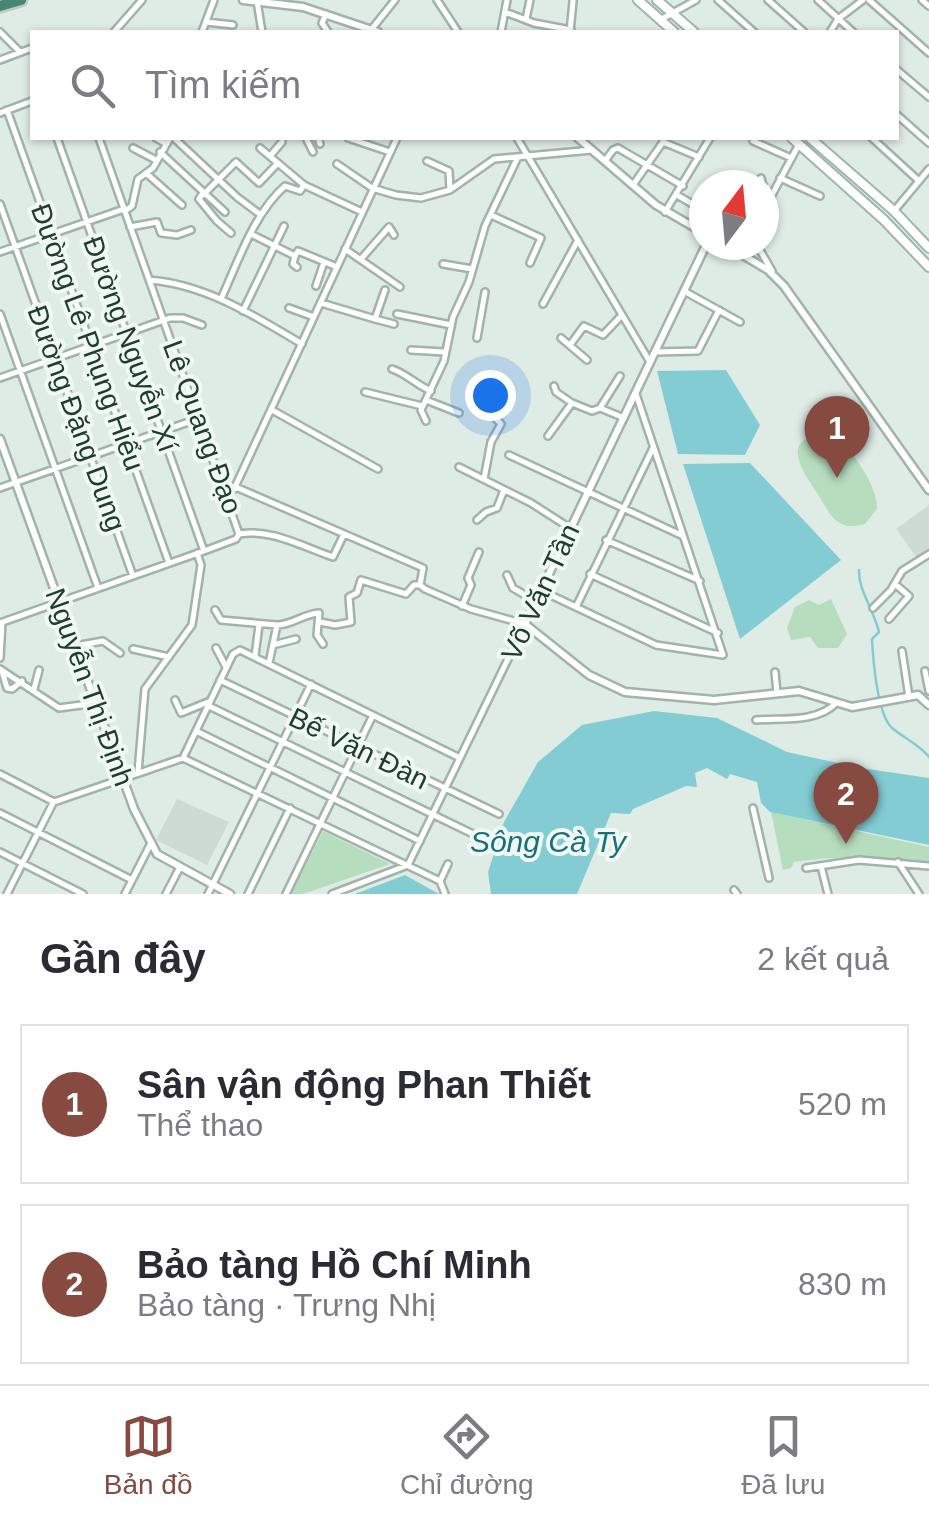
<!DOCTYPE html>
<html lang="vi">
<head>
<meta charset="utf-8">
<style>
	:root { --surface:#fff; --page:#f2f2f3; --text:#2b2b33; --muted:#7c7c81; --line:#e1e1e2; --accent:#874a40 }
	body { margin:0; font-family:Helvetica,sans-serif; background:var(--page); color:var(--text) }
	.compass { position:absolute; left:689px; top:170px; width:90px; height:90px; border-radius:50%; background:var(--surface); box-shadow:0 2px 8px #0004; rotate:16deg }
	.you { position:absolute; left:490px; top:395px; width:35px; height:35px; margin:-25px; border:8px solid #fff; border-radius:50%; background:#1a73e8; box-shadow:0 0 0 15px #1a73e833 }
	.badge { display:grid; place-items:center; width:65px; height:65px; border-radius:50%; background:var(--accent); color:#fff; font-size:32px; font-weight:700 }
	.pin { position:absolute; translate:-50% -82px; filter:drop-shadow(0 2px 5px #0008) }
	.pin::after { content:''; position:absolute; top:52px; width:35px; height:30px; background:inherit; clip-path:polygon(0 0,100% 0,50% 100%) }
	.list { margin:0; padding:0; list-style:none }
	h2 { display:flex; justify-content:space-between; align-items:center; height:130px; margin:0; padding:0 40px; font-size:42px }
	h2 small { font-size:32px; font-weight:400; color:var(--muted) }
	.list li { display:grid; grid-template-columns:65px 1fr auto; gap:30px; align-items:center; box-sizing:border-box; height:160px; margin:0 20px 20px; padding:0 20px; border:2px solid var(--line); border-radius:0px }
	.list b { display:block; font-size:38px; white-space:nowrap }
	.list p { margin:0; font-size:32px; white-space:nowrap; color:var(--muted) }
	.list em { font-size:32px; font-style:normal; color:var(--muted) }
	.icon { flex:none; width:55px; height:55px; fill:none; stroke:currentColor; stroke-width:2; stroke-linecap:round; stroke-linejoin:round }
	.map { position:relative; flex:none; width:929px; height:894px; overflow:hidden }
	.search { position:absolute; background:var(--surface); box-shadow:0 2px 8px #0004; left:30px; right:30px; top:30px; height:110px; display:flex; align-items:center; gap:25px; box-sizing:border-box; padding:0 35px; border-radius:0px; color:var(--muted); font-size:38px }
	.sheet { height:490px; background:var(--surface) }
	nav { display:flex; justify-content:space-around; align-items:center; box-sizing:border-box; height:140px; border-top:2px solid var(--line); background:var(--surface); font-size:28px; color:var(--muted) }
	nav a { display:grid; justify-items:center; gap:5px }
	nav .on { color:var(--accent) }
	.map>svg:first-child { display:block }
	.built { fill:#cddbd4 }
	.green { fill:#b7ddbf }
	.water { fill:#84ccd3 }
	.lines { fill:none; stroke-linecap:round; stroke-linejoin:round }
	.stream { stroke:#84ccd3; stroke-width:2.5 }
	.minor-casing { stroke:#a2b3ac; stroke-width:10 }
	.tertiary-casing { stroke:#a2b3ac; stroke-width:11 }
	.secondary-casing { stroke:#9eb7ac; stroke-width:12 }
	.trunk-casing { stroke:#c1c8c6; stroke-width:15 }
	.minor { stroke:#fff; stroke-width:5 }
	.tertiary { stroke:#fff; stroke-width:6 }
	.secondary { stroke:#fff; stroke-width:8 }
	.trunk { stroke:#468673; stroke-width:10 }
	.labels { text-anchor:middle; stroke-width:8; stroke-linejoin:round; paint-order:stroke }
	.street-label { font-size:28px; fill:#203c32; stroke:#f0f8f3 }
	.water-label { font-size:30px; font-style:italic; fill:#18707a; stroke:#f0f8f3 }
</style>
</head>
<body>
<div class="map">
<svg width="929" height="894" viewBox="0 0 929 894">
	<rect width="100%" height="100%" fill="#dfebe5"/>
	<path class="built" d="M929,505V551L918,559L896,529Z
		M177,799L229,822L207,865L156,840Z"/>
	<path class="green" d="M822,431C845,436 879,486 877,509L865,524C857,526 850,528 842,524C830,519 824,503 817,493C801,468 781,443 822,431Z
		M831,599L847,634L838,648H818L810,637L791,640L787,628L795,607L809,600L819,605Z
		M771,812L929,847V863C884,857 838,855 794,862L791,868L783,870Z
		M323,831L390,864L303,894H291Z"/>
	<path class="water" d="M726,370L760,425L745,455L678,454L657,371Z
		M750,463L841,560L740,639L683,464Z
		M654,711L717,718L787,752L861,768L929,778V845L770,812L761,803L757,782L730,774L727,779L707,768L695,773L697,787L686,786L633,809L630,814L611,813L577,894H491L488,872L504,822L538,762L582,725Z
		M405,875L439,894H355Z"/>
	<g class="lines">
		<path class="stream" d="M859,570C858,590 874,610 879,632L872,639C873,659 877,712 891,727C903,738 918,743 929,757"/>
		<g class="minor-casing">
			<path id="minor" d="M437,0L458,32
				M718,0L754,32
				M768,0L804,32
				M818,0L853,32
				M869,0L929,53
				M922,0L929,6
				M257,1L262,32
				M505,12L534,23L571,30
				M326,14L322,23L328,32
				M526,19L530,0
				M660,20L696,0
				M206,22L233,25
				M371,30L395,0
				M0,32L19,51
				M114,32L142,0
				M202,32L214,0
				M501,32L507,0
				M570,32L573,1
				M830,32L838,19L863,0
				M0,60L32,48
				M896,69L929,97
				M7,110L169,563
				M0,113L32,101
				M896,114L929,143
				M57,138L204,551
				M156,138L165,143
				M174,138L237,197L261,215
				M306,138L313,152
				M318,138L320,144
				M348,138L390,152
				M517,138L650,362
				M872,138L919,181
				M753,141L791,158
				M133,148L156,160
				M160,152L225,212
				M270,156L282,142
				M427,161L449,171L450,190
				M605,161L613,150L618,148L683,186
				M337,164L372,188L396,195L421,198L450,190L494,159L592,150
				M146,173L182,205
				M761,178L764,189
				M780,178L820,196
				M743,183L745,185
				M304,185L362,212
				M633,185L663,142L699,157
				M203,193L199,199L217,221L231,233
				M205,193L236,162L259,183L278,163
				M677,195L704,211
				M0,204L133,576
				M764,210L799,144
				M125,211L132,206L138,179L153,168L170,138
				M894,211L929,169
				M665,212L710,138
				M491,215L541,238L530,263
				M130,227L157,222L161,233L177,235L191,230
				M251,234L295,256L298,251L337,267
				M757,245L772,271
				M345,249L400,287
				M0,252L124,209
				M295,256L293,264L297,267
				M361,259L389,227L394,235
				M443,264L472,269
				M149,280C205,284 255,316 302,344
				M316,286L324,262
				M684,291L740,322
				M221,299C238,262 254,213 285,186L300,191L304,185L260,148
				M321,303L375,319L385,290
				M543,304L578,240
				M289,308L314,317
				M243,311L284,226
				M0,314L98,588
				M397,314L451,325
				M375,319L394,324
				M477,338L485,292
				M561,338L587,360
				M570,345L584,326L603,335L622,315
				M411,350L444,352
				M655,352L698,351L719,310
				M392,369C407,374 415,384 431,391
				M0,378L170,318H183L202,325
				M554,386L556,392L572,403
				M365,392L422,406
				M426,400L459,413
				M481,403L501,424L491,442L484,479
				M600,408L620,376
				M272,410L378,469
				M426,421L421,410L444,361L453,317L469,282L485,226L517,159
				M548,436L572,403L592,411L600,408L624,418
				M509,455L683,536
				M459,467L531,503L570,528
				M235,487L397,138
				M0,488L200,418
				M226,490L238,488L423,568L420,585L425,589L471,609L525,624L408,865L332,894
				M477,520L486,512L497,508L504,490
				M239,534C271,528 303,547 333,557L344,534
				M606,540L700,581
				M590,574L718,633
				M507,575L513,588L535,601
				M540,590L656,645L723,655L636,394
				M462,606L471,585L468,578L479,552
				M576,607L653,448
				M873,608L891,590L902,571L929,554
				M215,610L221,620L277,625L269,663
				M889,619L909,596L895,584
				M320,622L335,625L351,622L349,597L357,593L361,580L406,594L414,585H420
				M0,623L204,551L236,539L239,534L99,138
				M277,625C292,625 303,614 319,613L317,635L323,644
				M273,645L296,639
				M75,646L103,641L120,653
				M216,648L226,667
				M133,649L169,657
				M902,651L909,697
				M255,656L259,625
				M0,658L2,623
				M0,669L59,708L96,703
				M2,671L7,688L12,689L22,681
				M925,671L929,691
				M775,672L777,693
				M220,680L499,814
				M34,689L39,670
				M175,700L181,713L208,702
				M209,706L473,834
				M756,720C782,718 817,723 836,703
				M196,731L420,841
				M183,758L440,881L445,894
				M138,772L145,689L192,625L201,565L197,553
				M0,774L54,802L183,758L233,654L240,650L460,758
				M753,808L769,878
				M0,813L132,880
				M0,852L83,894
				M898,862L919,894
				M821,866L828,894
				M806,868L859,860L929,866
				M440,881L448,864
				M734,890L737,894
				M7,894L53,803
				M125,894L150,845
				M166,894L179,869
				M208,894L311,684
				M248,894L290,808
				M286,894L373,715"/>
		</g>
		<g class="tertiary-casing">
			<path id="tertiary" d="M243,0L303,7L378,32
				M578,138L656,205L704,233
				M706,245L525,624L589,675L625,692L714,700L799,691L852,707L918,695L929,705
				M726,245L768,270L784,286L929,490
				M0,439L134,809L157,854L230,894"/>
		</g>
		<g class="secondary-casing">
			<path id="secondary" d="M638,0L674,32
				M657,0L694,32
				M792,138L884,220L929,267
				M810,138L894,211L929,248"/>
		</g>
		<g class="trunk-casing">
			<path id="trunk" d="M0,6L21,0"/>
		</g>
		<use href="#minor" class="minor"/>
		<use href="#tertiary" class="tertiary"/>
		<use href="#secondary" class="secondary"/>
		<use href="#trunk" class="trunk"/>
	</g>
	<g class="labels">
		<g class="street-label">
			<text transform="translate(88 337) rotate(70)" y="10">Đường Lê Phụng Hiểu</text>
			<text transform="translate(131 344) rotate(70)" y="10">Đường Nguyễn Xí</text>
			<text transform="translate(77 418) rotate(70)" y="10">Đường Đặng Dung</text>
			<text transform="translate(203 427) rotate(70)" y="10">Lê Quang Đạo</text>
			<text transform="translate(540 592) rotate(-65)" y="10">Võ Văn Tần</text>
			<text transform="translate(90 687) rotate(70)" y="10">Nguyễn Thị Định</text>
			<text transform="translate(359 748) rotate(26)" y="10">Bế Văn Đàn</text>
		</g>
		<g class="water-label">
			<text x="548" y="852">Sông Cà Ty</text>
		</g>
	</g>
</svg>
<svg class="compass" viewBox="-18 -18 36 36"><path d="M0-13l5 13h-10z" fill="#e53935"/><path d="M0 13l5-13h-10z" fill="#7c7c81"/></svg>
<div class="you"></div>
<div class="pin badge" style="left:837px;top:478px">1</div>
<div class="pin badge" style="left:846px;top:844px">2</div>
<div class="search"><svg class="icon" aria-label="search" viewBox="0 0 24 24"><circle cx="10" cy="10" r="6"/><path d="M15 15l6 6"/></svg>Tìm kiếm</div>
</div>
<section class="sheet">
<h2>Gần đây<small>2 kết quả</small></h2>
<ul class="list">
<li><span class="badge">1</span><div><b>Sân vận động Phan Thiết</b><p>Thể thao</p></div><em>520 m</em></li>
<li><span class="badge">2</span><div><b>Bảo tàng Hồ Chí Minh</b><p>Bảo tàng · Trưng Nhị</p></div><em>830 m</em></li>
</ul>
</section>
<nav>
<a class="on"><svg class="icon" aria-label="map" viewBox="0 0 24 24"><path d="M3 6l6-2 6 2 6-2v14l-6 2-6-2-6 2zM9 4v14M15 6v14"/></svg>Bản đồ</a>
<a><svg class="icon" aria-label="directions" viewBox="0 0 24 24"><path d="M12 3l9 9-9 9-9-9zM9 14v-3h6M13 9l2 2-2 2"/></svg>Chỉ đường</a>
<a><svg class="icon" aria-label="saved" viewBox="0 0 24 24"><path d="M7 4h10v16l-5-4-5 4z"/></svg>Đã lưu</a>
</nav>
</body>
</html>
